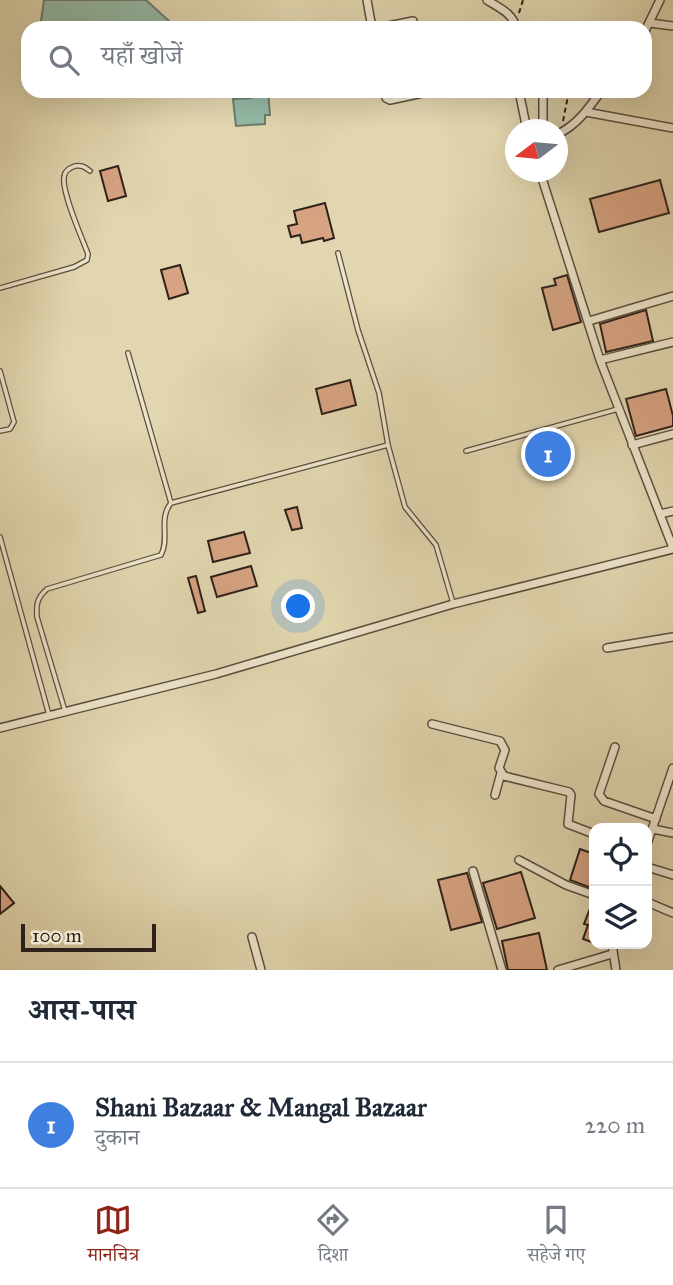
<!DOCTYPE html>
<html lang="hi">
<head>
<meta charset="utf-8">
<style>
	:root { --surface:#fff; --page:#f6f6f7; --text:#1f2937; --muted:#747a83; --line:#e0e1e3; --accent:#8f2418 }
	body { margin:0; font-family:"IM FELL Great Primer","Noto Serif Devanagari",serif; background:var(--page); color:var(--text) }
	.controls { position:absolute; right:21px; bottom:21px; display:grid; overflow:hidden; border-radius:14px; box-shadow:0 7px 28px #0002 }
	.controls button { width:63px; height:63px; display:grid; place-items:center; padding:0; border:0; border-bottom:2px solid var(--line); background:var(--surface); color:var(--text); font:35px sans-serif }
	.compass { position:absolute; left:505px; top:119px; width:63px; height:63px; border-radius:50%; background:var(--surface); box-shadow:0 7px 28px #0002; rotate:254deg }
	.scale { position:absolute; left:21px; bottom:18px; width:135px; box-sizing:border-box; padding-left:7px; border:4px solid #2e211a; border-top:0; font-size:19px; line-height:24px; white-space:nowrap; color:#2e211a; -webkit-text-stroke:5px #ece4cb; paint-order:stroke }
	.you { position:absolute; left:299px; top:607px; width:24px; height:24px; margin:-18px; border:5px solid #fff; border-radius:50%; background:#1a73e8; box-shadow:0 0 0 10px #1a73e833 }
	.badge { display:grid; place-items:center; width:46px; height:46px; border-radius:50%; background:var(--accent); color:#fff; font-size:23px; font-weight:700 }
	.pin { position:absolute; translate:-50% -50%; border:4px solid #fff; box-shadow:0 2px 7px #0006 }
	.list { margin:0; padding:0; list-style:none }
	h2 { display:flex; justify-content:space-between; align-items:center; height:91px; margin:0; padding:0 28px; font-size:30px }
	h2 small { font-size:23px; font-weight:400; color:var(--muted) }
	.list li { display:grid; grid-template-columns:46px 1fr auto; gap:21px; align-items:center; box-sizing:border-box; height:126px; padding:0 28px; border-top:2px solid var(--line) }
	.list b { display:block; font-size:26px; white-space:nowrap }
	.list p { margin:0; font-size:23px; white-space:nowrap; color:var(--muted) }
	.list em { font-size:23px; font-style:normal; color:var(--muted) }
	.icon { flex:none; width:38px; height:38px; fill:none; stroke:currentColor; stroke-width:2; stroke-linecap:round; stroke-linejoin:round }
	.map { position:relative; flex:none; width:673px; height:970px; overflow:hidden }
	.search { position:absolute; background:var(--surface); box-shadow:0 7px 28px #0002; left:21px; right:21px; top:21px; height:77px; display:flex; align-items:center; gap:18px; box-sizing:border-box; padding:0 24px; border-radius:21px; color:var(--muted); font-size:26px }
	.sheet { height:217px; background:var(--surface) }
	nav { display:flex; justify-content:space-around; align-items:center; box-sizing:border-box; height:98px; border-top:2px solid var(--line); background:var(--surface); font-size:19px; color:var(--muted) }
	nav a { display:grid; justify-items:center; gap:4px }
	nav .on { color:var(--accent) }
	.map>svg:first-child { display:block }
	.water { fill:#95baa6; stroke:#6c7d6e; stroke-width:2 }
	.building { fill:#d7a382; stroke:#2e211a; stroke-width:2 }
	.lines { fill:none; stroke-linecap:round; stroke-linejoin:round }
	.service-casing { stroke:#5b4e3f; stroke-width:6 }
	.minor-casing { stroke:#5b4e3f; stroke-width:10 }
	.path { stroke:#2e211a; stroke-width:2; stroke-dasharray:5 3.5; stroke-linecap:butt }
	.service { stroke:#ece4cb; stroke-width:3.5 }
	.minor { stroke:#ece4cb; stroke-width:7 }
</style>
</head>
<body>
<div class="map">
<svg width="673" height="970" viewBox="0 0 673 970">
	<rect width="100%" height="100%" fill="#e1d6af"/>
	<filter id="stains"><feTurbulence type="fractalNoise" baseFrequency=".00286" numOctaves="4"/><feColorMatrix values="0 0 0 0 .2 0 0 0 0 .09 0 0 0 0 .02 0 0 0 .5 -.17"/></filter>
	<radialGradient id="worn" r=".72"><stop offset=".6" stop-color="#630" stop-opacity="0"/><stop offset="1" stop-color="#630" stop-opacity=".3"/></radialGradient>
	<path class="water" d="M44,0H146L170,22L167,28H40Z
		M251,91H268L270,115H265V124L236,126L233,99L251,98Z"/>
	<path class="building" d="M118,166L126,196L108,201L100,171Z
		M660,180L669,213L599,232L590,199Z
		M325,203L334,238L324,241L323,238L302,243L300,235L291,237L288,226L297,224L294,211Z
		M180,265L188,293L169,299L161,270Z
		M567,275L581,322L553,330L542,288L556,285L554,279Z
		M646,310L653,341L606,352L600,324Z
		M350,380L356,405L322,414L316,389Z
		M666,389L673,416V426L636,436L626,399Z
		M297,507L302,528L292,530L285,510Z
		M244,532L250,553L213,562L208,541Z
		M251,566L257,586L217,597L211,577Z
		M196,576L205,611L198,613L188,578Z
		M580,849L594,854V889L570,880Z
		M521,872L535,918L497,929L483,883Z
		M467,873L482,922L451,930L438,880Z
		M0,886L14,903L0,914Z
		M593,901H594V943L583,939L588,925L584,924Z
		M539,933L547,970H508L502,941Z"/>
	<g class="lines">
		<g class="service-casing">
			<path id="service" d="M338,253L358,330L379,393L388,445L405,507L436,545L453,603
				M0,288L74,267L87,260L88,254C82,238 62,193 64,178C64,171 69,168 75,166C82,165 85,167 90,171
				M128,353L171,503
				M0,371L14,422L10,429L0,431
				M466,451L618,409
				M0,537L49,715
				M65,711L37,617C36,604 37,598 47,589L161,555C170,538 158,519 171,503L388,445"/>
		</g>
		<g class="minor-casing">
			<path id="minor" d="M367,0L372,28
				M487,0C499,8 513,13 516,28
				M650,23L673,26
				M378,28L413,21
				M645,31L660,0
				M384,91L386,98L390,100L432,91
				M519,91L527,130
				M586,112L673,128
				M543,130V91
				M558,134C577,125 589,108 601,91
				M540,172L600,360L673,548
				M589,321L673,296
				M600,360L673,342
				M632,445L673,434
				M660,514L673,511
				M607,648L673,637
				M432,724L500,741L505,750L499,768L504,776L569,792L571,795L568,824L594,834
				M0,728L216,674L453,604L673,549
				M615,747L599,794L604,801L656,819
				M495,795L501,773
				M653,829L673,833
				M647,844L673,768
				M519,860L566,885L594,895
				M647,867L673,875
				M473,871L502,970
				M647,902L673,913
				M252,937L261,970
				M612,944L616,970
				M558,970L612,954"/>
		</g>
		<path class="path" d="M519,13L523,0
			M563,121L569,91"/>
		<use href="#service" class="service"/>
		<use href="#minor" class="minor"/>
	</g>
	<rect width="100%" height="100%" filter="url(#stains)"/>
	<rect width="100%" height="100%" fill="url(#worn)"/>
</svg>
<div class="controls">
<button><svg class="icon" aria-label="locate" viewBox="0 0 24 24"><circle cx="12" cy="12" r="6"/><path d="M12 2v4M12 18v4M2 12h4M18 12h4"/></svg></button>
<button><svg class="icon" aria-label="layers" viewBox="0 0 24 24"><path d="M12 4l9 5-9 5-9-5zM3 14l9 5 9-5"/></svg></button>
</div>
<svg class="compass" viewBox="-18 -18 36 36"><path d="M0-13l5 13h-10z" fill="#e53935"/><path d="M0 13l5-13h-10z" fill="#747a83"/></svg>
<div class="scale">100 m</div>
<div class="you"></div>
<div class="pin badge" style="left:548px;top:454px;background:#3f7fe0">1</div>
<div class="search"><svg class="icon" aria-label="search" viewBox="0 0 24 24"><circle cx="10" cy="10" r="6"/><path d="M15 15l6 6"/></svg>यहाँ खोजें</div>
</div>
<section class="sheet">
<h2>आस-पास<small></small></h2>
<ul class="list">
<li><span class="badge" style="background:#3f7fe0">1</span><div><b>Shani Bazaar &amp; Mangal Bazaar</b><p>दुकान</p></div><em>220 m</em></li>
</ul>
</section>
<nav>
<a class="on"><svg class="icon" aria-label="map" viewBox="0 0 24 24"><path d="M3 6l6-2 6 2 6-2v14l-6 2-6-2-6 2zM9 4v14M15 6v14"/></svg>मानचित्र</a>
<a><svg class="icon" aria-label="directions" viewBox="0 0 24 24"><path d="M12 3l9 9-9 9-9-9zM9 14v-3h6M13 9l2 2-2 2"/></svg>दिशा</a>
<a><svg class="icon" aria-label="saved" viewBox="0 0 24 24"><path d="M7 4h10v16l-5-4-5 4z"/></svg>सहेजे गए</a>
</nav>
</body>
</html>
